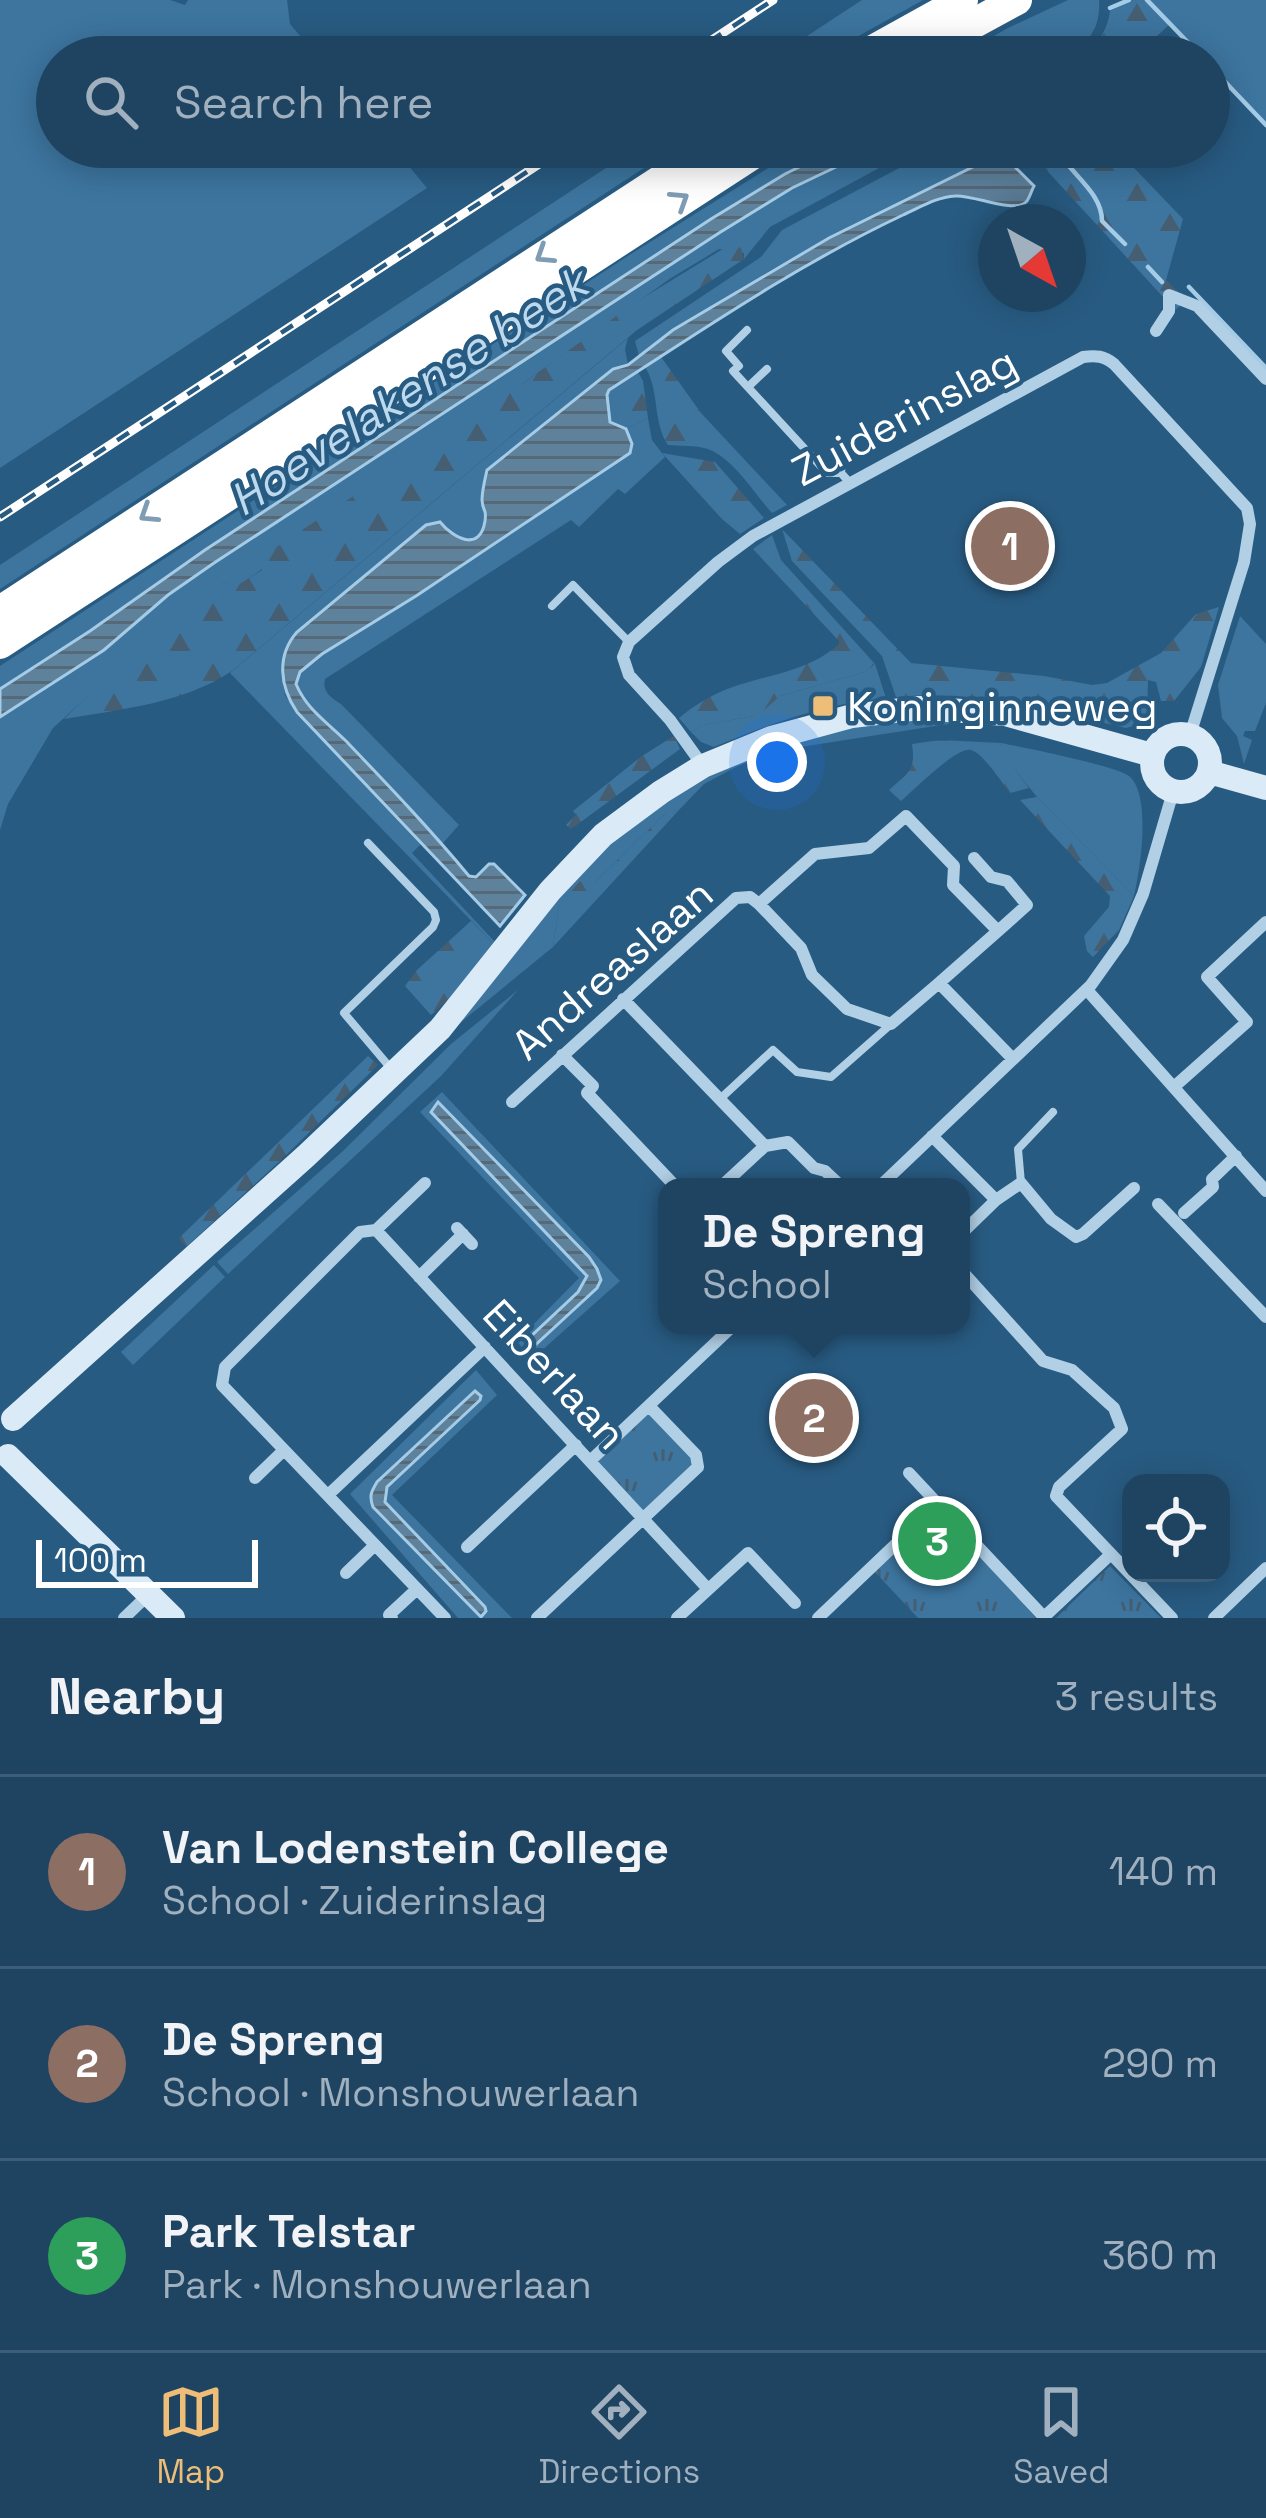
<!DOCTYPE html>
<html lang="en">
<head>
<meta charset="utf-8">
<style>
	:root { --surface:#1e4462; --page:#264b68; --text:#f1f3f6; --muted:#a1b0be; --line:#3c5c77; --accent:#eebd77 }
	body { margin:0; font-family:"Space Grotesk",sans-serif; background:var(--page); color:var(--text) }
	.controls { position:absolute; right:36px; bottom:36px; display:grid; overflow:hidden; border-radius:24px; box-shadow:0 6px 30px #0003 }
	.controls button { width:108px; height:108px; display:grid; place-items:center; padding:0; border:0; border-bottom:3px solid var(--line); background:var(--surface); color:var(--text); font:60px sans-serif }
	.compass { position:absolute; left:978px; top:204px; width:108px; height:108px; border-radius:50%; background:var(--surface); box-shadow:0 6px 30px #0003; rotate:140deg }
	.scale { position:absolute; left:36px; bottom:30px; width:222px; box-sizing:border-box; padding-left:12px; border:6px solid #fff; border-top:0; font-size:33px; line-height:42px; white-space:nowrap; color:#fff; -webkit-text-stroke:9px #285b82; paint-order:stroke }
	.you { position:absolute; left:777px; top:762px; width:42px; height:42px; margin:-30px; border:9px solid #fff; border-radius:50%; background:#1a73e8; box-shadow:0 0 0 18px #1a73e833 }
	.badge { display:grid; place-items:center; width:78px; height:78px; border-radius:50%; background:var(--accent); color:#fff; font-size:39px; font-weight:700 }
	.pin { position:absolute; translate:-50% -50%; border:6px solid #fff; box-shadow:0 3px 12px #0006 }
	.popup { position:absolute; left:658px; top:1178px; width:312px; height:156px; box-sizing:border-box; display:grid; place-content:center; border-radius:24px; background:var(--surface); filter:drop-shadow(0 3px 9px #0005); font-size:39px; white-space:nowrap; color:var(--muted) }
	.popup b { font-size:45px; color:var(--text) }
	.popup::after { content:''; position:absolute; left:50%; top:100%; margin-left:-24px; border:24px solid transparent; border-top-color:var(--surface) }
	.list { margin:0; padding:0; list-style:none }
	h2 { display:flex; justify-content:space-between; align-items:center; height:156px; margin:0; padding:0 48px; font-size:51px }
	h2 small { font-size:39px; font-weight:400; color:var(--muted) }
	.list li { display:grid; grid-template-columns:78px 1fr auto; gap:36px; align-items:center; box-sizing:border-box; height:192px; padding:0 48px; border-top:3px solid var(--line) }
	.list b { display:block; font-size:45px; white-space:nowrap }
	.list p { margin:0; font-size:39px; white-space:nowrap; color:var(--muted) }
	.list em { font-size:39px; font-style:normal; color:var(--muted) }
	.icon { flex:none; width:66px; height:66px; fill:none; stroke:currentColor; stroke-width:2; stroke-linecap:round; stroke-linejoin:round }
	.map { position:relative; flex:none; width:1266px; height:1618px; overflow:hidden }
	.search { position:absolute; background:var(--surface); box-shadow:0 6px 30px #0003; left:36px; right:36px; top:36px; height:132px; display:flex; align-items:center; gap:30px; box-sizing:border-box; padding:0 42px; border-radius:66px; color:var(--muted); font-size:45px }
	.sheet { height:732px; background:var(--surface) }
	nav { display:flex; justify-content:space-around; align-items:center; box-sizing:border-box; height:168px; border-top:3px solid var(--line); background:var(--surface); font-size:33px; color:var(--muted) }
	nav a { display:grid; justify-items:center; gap:6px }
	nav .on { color:var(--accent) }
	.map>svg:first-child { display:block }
	.grass { fill:#3d759f; fill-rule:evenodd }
	.forest { fill:url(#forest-firs) }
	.park { fill:url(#park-tufts) }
	.water { fill:url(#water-rules); stroke:#a5cce7; stroke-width:3 }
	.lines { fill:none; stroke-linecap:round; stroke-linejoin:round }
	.stream { stroke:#a5cce7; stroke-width:4.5 }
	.lane { stroke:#b1d0e6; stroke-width:8 }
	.street { stroke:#b1d0e6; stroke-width:12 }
	.secondary { stroke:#daeaf6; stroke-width:24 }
	.highway { stroke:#fff; stroke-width:30 }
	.rail-casing { stroke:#fff; stroke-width:9 }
	.rail { stroke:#285b82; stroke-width:4.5; stroke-dasharray:14; stroke-linecap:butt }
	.oneway { stroke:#7e9db4 }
	.poi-dot { fill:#eebd77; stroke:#285b82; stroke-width:4.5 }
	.labels { text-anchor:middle; stroke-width:9; stroke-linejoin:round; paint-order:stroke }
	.street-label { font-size:42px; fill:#fff; stroke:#285b82 }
	.poi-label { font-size:42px; fill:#fff; stroke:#285b82; text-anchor:start }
	.water-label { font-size:45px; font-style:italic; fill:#bcd9ee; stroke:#285b82 }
</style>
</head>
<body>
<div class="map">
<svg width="1266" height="1618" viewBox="0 0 1266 1618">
	<defs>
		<pattern id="forest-firs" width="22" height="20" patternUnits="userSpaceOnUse" patternTransform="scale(3)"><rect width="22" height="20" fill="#3d759f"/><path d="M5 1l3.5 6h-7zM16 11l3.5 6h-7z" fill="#455e71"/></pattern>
		<pattern id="park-tufts" width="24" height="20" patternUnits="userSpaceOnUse" patternTransform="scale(3)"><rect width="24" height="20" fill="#3d759f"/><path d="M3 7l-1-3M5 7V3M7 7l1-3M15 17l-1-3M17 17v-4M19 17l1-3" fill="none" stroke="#455e71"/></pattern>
		<pattern id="water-rules" width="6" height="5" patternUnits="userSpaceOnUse" patternTransform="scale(3)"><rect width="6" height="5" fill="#5e819c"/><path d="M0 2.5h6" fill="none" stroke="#566978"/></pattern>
	</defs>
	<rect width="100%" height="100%" fill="#285b82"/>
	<path class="grass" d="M0,0H170L185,5L188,0H287L290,24L318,57H57V147H393L427,188L0,468Z
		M862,0H923L821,57H775Z
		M1068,0H1099C1101,28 1088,47 1061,57H957L1008,28Z
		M1147,0H1266V125L1209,65V57H1201Z
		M638,147H676L0,589V565Z
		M802,147H840L785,174L711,219L205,550L100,624L0,689V666L631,254Z
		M878,147H918L770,227L744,259V253L719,249L671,278L262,569L235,588L224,582L173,619L53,728L8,804L0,830V716L104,650L168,595L214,563L719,233L792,188Z
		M939,147H1020L1012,155L985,161C866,217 745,277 639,356L635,341L761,257L782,230Z
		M628,338L625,349L628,365L612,369L487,470C486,479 482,490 482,499C483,515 486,502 485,518C484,542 466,541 450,534L282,675L285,695L297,712L421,844L412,853L495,942L493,943L230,673Z
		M648,418L652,440L665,457L625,494L618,489L579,527L571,520L325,679C322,692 331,698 341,704L459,825L442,844L342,737L303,702L296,684L300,672L322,654L416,596L630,453L632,444L626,429Z
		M1240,616L1266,644V703L1255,731H1245L1243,736L1252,740L1244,764L1237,736L1222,718L1218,685Z
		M875,664L886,698C823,704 772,723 714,747L701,742L691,732L703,725L754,716L780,696L865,672Z
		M980,719L775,751L736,767L704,784L679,810L667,812L593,884L559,906L553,947L438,1041L559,891L618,832L716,767L867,720Z
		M1001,743C1022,747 1117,766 1129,776C1152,795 1140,871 1134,896L1037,797L999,750Z
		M518,990L441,1076L228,1274L217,1262L343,1151L451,1044Z
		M442,1092L620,1281L531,1360L517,1341L579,1278L420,1112ZM437,1102L589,1257L597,1269V1288L535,1347L585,1284L587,1276L432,1109Z
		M214,1265L225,1277L133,1365L121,1352Z
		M476,1370L497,1395L392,1495L512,1618H458L350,1494ZM475,1391L481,1396L480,1400L387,1488L384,1502L485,1607L371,1491Z"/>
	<path class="forest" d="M1133,0H1147L1170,24L1134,57H1082C1097,45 1108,30 1110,11Z
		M1033,147H1114L1183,219L1166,280L1184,298L1185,302L1175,310L1029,151Z
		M731,244L741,248L744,259L637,330L232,671C182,704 121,709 64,719C114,672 164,616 224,582L235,587L262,570L260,560L278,546L525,382L633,304Z
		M661,357L701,413L787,505L772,513C754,493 734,459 708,449C695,445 681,446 668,445C652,421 660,390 645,367Z
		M638,372L643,381L648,418L626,429L611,423L607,395L609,390Z
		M662,453L715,462L764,518L740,534L722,519Z
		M782,529L911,663L1044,676L1092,685L1107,683L1161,653L1196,614L1219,607L1201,667L1174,701H1161L1156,682L1148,680L1147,713L1133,726L1126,728C1051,710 974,689 896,697L882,656L792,561Z
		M772,535L781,560L875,664L865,672L780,696L761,713L754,716L703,725L691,732L679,718C695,705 711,695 730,688C769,674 808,672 839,644V641L753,549Z
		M674,736L680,749L578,824L571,829L566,825L576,815L573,811L642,756Z
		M940,740L1001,743L1000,750L1029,788L1010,793C1002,783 983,753 971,750C956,747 915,789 901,801L889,790C908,773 916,771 912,744Z
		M1037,797L1134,896L1119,930L1093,957L1087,951L1084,936L1109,907L1110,896L1020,800Z
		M679,810L553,947L559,906L580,881L593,884L668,811Z
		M471,921L493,943L449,999L431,1015L405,986L417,970Z
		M368,1056L378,1065L281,1160L186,1247L179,1238Z"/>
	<path class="park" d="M646,1411L693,1457V1464L643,1511L593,1461Z
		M939,1511L1036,1618H918L875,1572Z
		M1110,1566L1161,1618H1056Z"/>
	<path class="water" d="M840,147H878L792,188L719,233L214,563L168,595L104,650L0,717V689L90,631L205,550L711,219L785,174Z
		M1020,147H1033L1018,161L1016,168L1034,186C1031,191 1030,198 1026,202C1014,214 972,194 955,196C936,197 919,208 903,215C799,264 705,328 609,390L607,395L610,422L626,429L632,444L630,453L416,596L322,654L300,672L296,684C307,710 327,722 346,741C388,785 430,829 469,876L476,877L489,864H494L525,895L500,926L297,712C280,687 276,656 297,632L426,525L440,522C453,538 480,553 485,521C487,507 483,514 482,500C482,491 485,479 487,470L613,369L628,365L673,330L829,238L985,161L1011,155Z
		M438,1102L589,1257L597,1269L601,1280L597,1288L531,1349L527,1347V1340L578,1292L587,1276L431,1112Z
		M475,1391L481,1396L480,1400L387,1487L385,1502L485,1607L486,1611L481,1617L373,1507C369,1496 371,1492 377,1482Z"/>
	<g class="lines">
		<path class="stream" d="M1147,0L1202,57
			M1110,8L1129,0
			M1209,65L1266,125
			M1056,147C1068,173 1102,191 1102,221L1125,244
			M1148,267L1162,282
			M1189,287L1266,368"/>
		<path class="lane" d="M747,330L726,351L739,366L733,371L827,473H841L850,483
			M748,387L767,369
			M841,473L842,460
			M552,606L573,585L628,641
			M368,843L434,912L436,920L433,927L344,1013L393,1071
			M720,1099L773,1050L797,1072L831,1077L890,1025
			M1021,1183L1018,1149L1053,1112"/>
		<path class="street" d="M1156,331L1169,311V295L1197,306L1266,379
			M703,766L670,720L629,675L623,657L629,642L718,562L753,536L1083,357C1096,355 1104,356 1114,364L1247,508L1250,524L1244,562L1190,735
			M759,904L815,854L869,848L906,816L954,866L953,885L998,931L1027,905L1007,881L991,877L974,858
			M939,983L998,931
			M1087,990L1266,1191
			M623,999L765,1146
			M562,1055L593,1086L587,1093L676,1187
			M1175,1086L1247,1022L1207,977L1266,922
			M512,1102L736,898L750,897L759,904L801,948L812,975L847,1009L891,1024L939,983L1013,1059
			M932,1136L996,1200
			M765,1146L788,1142L814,1168L825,1171L842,1187
			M425,1183L376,1230L360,1232L225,1367L222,1385L445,1618
			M710,1187L725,1183L765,1146
			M879,1187L1091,985L1123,940L1143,894L1173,792
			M1158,1204L1266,1317
			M1184,1213L1213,1187L1212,1179L1236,1156
			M457,1228L472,1244
			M376,1230L708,1589
			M961,1234L996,1200L1021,1183L1051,1219L1076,1237L1083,1234L1134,1188
			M961,1270L1043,1361L1072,1370L1114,1408L1122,1429L1059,1487L1056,1496L1172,1618
			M419,1277L463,1234
			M590,1461L734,1325
			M909,1473L938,1504
			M255,1478L284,1450
			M328,1495L485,1347
			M467,1547L576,1445
			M346,1573L375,1545
			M124,1618L149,1594
			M392,1618L389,1615L417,1589
			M537,1618L698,1467L696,1455L649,1406
			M677,1618L748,1553L795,1603
			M818,1618L938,1504L1044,1617L1111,1554
			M1214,1618L1266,1568"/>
		<path class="secondary" d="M1152 763a29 29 0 1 1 58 0a29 29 0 1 1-58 0Z
			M1209,772L1266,788
			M13,1419L306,1156L440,1029L550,891L603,835L661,792L703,766L771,738L852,716L919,708L1005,714L1152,755
			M8,1456L173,1618"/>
		<path class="highway" d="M860,57L963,0
			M912,57L1017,0
			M0,611L711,147
			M0,644L764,147"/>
		<g class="rail-casing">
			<path id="rail" d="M686,57L773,0
				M0,517L565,147"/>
		</g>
		<use href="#rail" class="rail"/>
	</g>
	<defs><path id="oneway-chevron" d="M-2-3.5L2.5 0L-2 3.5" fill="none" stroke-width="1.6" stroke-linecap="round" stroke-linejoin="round" transform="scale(3)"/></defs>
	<g class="oneway">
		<use href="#oneway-chevron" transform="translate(680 200) rotate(-33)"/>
		<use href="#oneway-chevron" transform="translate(544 255) rotate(147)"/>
		<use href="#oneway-chevron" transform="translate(148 514) rotate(147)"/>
	</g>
	<rect class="poi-dot" x="811" y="694" width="24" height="24" rx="6"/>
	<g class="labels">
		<g class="street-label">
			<text transform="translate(904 416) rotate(-28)" y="15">Zuiderinslag</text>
			<text transform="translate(612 969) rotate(-41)" y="15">Andreaslaan</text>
			<text transform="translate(555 1374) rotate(47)" y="15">Eiberlaan</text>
		</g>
		<g class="poi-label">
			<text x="847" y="721">Koninginneweg</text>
		</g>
		<g class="water-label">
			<text transform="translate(408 391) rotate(-33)" y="16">Hoevelakense beek</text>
		</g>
	</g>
</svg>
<div class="controls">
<button><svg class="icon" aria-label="locate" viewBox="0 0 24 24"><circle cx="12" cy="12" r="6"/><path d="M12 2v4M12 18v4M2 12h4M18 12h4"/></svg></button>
</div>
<svg class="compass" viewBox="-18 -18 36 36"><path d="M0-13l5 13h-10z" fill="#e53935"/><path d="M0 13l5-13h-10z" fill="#a1b0be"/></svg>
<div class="scale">100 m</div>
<div class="you"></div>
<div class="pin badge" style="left:1010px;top:546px;background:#8d6e63">1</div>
<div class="pin badge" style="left:814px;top:1418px;background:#8d6e63">2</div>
<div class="popup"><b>De Spreng</b>School</div>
<div class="pin badge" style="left:937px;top:1541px;background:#2e9e5b">3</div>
<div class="search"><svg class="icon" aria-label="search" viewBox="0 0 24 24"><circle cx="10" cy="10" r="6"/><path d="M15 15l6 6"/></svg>Search here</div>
</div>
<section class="sheet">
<h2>Nearby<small>3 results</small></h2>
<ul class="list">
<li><span class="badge" style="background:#8d6e63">1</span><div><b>Van Lodenstein College</b><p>School · Zuiderinslag</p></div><em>140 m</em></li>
<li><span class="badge" style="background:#8d6e63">2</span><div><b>De Spreng</b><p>School · Monshouwerlaan</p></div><em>290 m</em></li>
<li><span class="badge" style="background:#2e9e5b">3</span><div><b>Park Telstar</b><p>Park · Monshouwerlaan</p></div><em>360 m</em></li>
</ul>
</section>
<nav>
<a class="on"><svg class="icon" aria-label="map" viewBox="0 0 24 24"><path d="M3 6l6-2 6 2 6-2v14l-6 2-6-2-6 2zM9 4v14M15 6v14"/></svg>Map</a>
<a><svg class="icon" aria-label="directions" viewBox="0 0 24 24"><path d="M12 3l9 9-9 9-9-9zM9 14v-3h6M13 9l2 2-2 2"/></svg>Directions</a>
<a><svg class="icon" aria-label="saved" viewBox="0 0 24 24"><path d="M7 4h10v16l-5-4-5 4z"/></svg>Saved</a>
</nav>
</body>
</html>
